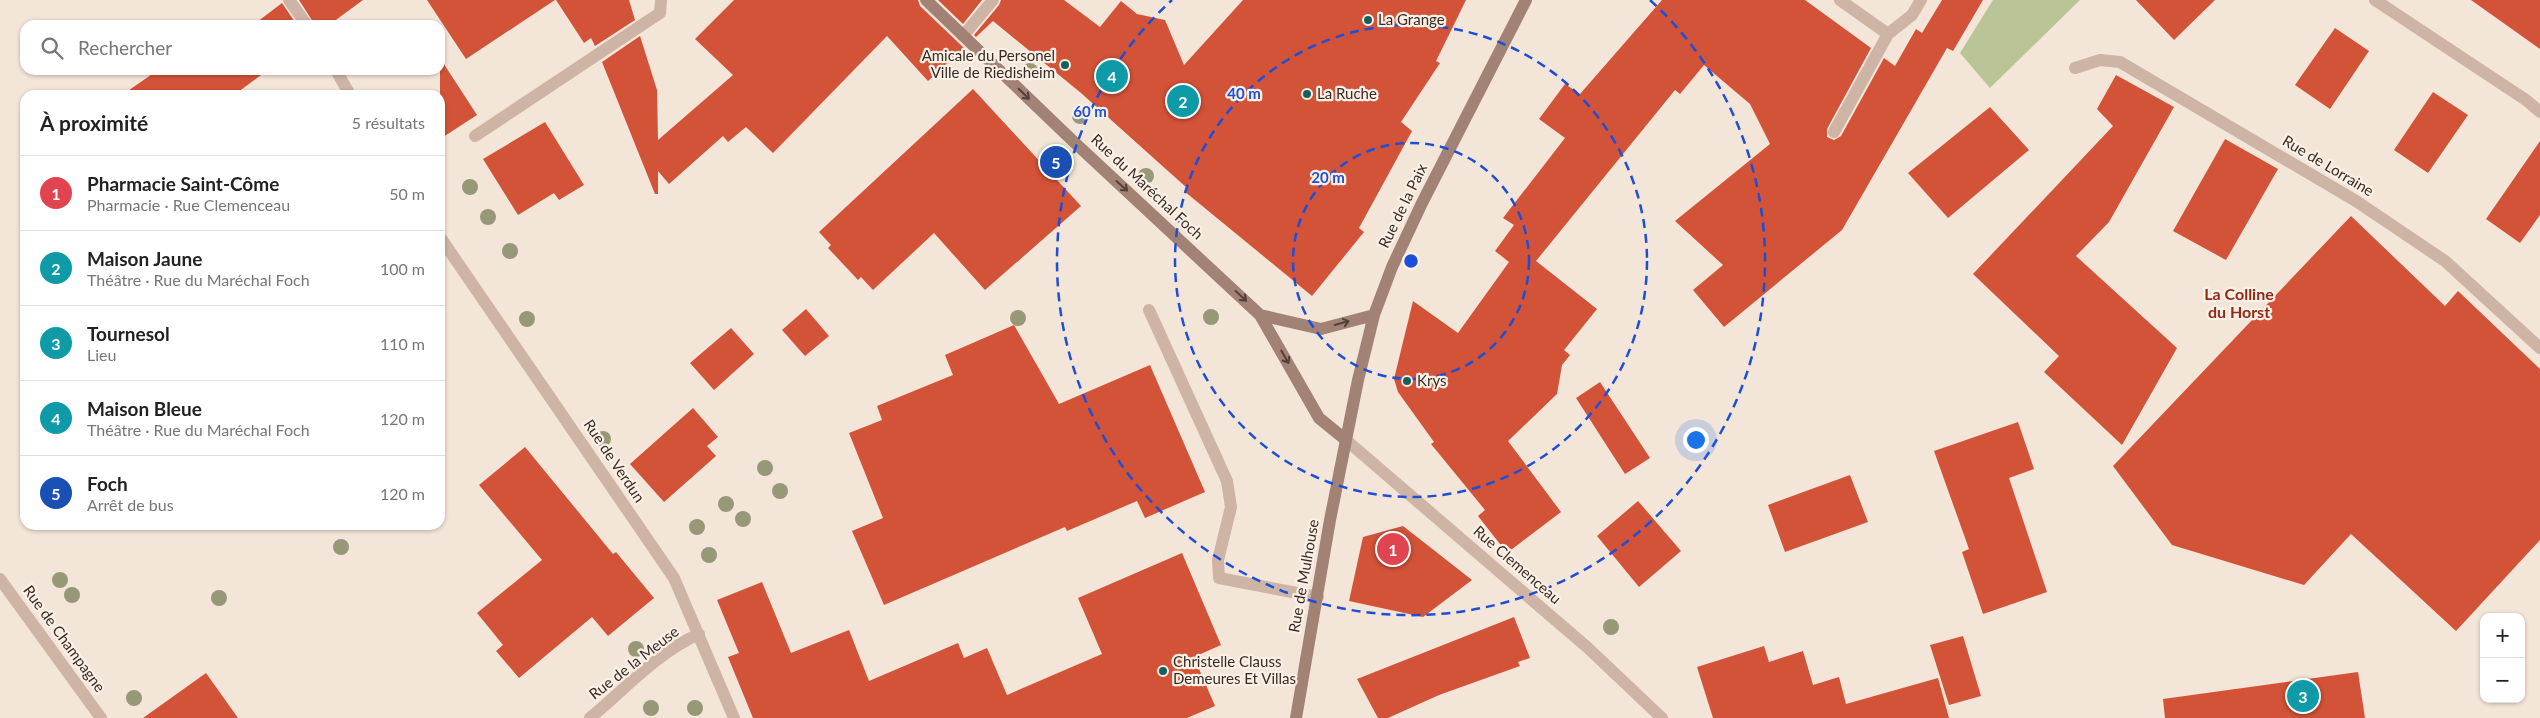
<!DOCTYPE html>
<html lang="fr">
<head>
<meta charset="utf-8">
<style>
	:root { --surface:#fff; --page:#f2f2f2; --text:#222; --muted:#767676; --line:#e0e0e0; --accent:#175e5d }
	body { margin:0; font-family:Lato,sans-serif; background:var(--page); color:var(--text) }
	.controls { position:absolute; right:15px; bottom:15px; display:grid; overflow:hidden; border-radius:10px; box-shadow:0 1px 4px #0004 }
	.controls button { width:45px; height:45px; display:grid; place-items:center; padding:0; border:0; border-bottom:1px solid var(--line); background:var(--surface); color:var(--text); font:25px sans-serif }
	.you { position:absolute; left:1695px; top:439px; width:18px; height:18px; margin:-12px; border:4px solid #fff; border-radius:50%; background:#1a73e8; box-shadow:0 0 0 8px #1a73e833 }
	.badge { display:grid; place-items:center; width:32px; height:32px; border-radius:50%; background:var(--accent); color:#fff; font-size:16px; font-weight:700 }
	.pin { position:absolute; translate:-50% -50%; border:2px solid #fff; box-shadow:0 1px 5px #0006 }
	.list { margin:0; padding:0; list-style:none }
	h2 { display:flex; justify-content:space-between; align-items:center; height:65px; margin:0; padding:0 20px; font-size:21px }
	h2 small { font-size:16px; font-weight:400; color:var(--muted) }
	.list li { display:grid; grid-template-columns:32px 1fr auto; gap:15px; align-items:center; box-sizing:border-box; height:75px; padding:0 20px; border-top:1px solid var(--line) }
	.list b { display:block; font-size:19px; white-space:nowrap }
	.list p { margin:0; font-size:16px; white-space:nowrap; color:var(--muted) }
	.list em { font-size:16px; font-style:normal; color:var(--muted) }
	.icon { flex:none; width:28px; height:28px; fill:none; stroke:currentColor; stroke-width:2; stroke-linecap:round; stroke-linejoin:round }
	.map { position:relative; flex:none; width:2540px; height:718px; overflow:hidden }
	.search { position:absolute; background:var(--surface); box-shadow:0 1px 4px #0004; left:20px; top:20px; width:425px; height:55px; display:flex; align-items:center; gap:12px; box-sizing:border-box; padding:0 18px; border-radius:15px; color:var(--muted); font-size:19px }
	.panel { position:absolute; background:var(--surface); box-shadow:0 1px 4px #0004; left:20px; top:90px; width:425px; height:440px; border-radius:15px }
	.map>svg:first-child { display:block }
	.green { fill:#b9c597 }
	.building { fill:#d35338 }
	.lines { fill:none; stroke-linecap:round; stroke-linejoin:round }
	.lane { stroke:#cdb4a4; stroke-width:12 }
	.street { stroke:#cdb4a4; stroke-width:12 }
	.secondary { stroke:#a18275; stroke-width:12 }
	.tree { fill:#969877 }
	.oneway { stroke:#52413a }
	.ring { fill:none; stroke:#1d4ed8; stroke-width:2.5; stroke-dasharray:9 6 }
	.poi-dot { fill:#175e5d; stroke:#fbf0e6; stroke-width:2 }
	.labels { text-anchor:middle; stroke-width:4.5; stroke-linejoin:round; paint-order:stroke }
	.poi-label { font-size:15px; fill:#382b26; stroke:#fbf0e6; text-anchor:start }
	.street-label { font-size:15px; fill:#382b26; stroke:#fbf0e6 }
	.neighbourhood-label { font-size:16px; font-weight:bold; fill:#8f2b17; stroke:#fbf0e6 }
	.centre { fill:#1d4ed8; stroke:#fbf0e6; stroke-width:2.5 }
	.ring-label { font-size:15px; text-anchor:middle; font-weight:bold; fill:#1d4ed8; stroke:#fbf0e6; stroke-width:4.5; stroke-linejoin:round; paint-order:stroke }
</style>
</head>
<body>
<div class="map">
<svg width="2540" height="718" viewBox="0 0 2540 718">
	<rect width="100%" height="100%" fill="#f4e5d9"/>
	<path class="green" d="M1993,0H2080L1990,88L1960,53Z"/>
	<path class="building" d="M299,0H363L329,25H315Z
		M427,0H555L466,59Z
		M556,0H629L635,20L595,46L591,38L584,43Z
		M734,0H918L920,6L964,48L928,81L887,36L773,153L746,127L728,142L723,136L669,184L658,171V194H655L602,62L640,36L657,90L658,140L733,75L695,39Z
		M938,0H982L963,24Z
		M1001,0H1064L1100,27L1121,1L1137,14L1165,20L1184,65L1243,0H1466L1436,61L1440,63L1401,122L1412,131L1359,228L1364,232L1312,296L1184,191L1187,188L1081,93L993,21L976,37L974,35L999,5Z
		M1662,0H1805L1871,48L1827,129V137L1834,140L1841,136L1884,58L1895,66L1916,29L1922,33L1942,0H1983L1953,51L1947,48L1842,230L1724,327L1693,290L1723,265L1675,221L1770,144L1750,104L1704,65L1680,94L1675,90L1536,261L1597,309L1564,350L1570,355L1562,365L1557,394L1508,441L1561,512L1507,553L1478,516L1485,510L1431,444L1434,442L1398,392L1394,379L1413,301L1458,333L1509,262L1495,251L1514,225L1503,218L1565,138L1539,119L1565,84L1580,94Z
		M2136,0H2215L2174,40Z
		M2471,0H2540V49Z
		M282,3L297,25H253Z
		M2335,28L2369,51L2330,109L2295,85Z
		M440,58L477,115L440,139Z
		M158,70H268L234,95H122Z
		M2116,75L2174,107L2109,222L2076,256L2177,348L2122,445L2044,372L2059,356L1973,274L2113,126L2097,109Z
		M973,89L1081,206L985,290L934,233L873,290L861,277L858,280L828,248L831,245L819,232Z
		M2433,92L2468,115L2428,173L2394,150Z
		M1990,107L2029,150L1948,218L1908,173Z
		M545,122L584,185L559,200L554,193L518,215L483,159Z
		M2225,139L2278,169L2226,260L2173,231Z
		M2540,141V215L2520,243L2486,219Z
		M2351,216L2445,306L2458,291L2540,369V540L2456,631L2351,534L2304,585L2172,545L2113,466Z
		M806,309L829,336L805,356L782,330Z
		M1014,325L1059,404L1150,365L1205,492L1145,518L1137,501L1067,531L1065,527L884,605L852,531L883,518L849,433L882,420L877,406L953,375L945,355Z
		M731,328L754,354L714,390L690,363Z
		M1600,382L1650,458L1625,474L1576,398Z
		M693,408L718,437L707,446L716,456L664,502L630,464Z
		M2018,422L2034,469L2009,478L2047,592L1983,614L1962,552L1969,549L1934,451Z
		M525,447L613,554L616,552L654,598L608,636L592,617L519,678L496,651L503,645L477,613L542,560L479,485Z
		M1850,475L1868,522L1785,552L1768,505Z
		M1638,501L1681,551L1639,587L1597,536Z
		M1403,526L1472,580L1423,617L1349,601L1363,537Z
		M1182,553L1221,645L1194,657L1215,706L1187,718H753L728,657L739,653L717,600L762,582L791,653L849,630L869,681L958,643L964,658L987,648L1007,695L1102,654L1078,598Z
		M1514,617L1530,658L1518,662L1520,666L1439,695L1388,718H1378L1357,679Z
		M1963,636L1981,696L1949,705L1930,645Z
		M1764,646L1769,662L1803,651L1813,685L1839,677L1846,704L1938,678L1949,718H1713L1697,667Z
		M2358,672L2365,718H2165L2163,699Z
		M206,673L238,718H143Z"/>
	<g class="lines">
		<path class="lane" d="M1840,0L1888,34
			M963,36L993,0
			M2075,68L2100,60L2120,62L2356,201L2445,261L2540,348
			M1834,132L1888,34L1912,15L1921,0
			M475,136L660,13L661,0
			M1149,310L1227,481L1231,507L1218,560L1219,578L1318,597"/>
		<path class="street" d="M289,0L307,25
			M2375,0L2526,100L2540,112
			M336,70L350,95
			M440,237L674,578L734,718
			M1346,440L1588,648L1662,718
			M0,579L101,718
			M590,718C624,690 658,652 699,634"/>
		<path class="secondary" d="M926,0L1074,142L1260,315L1319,418L1346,440
			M1260,315L1321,329L1374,315
			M1296,718L1330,520L1358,380L1374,315L1392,267L1422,203L1526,0"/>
	</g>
	<g class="tree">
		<circle cx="1030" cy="71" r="8"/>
		<circle cx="1080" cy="116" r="8"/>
		<circle cx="1146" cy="176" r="8"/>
		<circle cx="470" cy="187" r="8"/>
		<circle cx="488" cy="217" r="8"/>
		<circle cx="510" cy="251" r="8"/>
		<circle cx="1211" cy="317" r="8"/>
		<circle cx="1018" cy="318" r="8"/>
		<circle cx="527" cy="319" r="8"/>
		<circle cx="603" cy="439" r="8"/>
		<circle cx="765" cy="468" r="8"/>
		<circle cx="780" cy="491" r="8"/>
		<circle cx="726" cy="504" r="8"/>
		<circle cx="743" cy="519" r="8"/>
		<circle cx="697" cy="527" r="8"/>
		<circle cx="341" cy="547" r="8"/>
		<circle cx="709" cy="555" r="8"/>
		<circle cx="60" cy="580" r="8"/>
		<circle cx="72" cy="595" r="8"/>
		<circle cx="219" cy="598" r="8"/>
		<circle cx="1611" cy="627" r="8"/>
		<circle cx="636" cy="649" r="8"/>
		<circle cx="134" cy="698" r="8"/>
		<circle cx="651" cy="708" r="8"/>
		<circle cx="695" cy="708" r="8"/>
	</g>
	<defs><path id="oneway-shaft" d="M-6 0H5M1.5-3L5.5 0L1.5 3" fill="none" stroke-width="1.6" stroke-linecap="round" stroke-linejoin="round" transform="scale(1.25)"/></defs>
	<g class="oneway">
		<use href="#oneway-shaft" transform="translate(1024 94) rotate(44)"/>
		<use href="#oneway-shaft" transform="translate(1122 186) rotate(42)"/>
		<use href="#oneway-shaft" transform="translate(1241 296) rotate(43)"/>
		<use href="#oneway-shaft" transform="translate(1342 323) rotate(-16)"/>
		<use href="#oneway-shaft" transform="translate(1285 357) rotate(60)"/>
	</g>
	<g class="ring">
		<circle cx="1411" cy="261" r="118"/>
		<circle cx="1411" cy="261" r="236"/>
		<path d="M1650 0A354 354 0 1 1 1172 0"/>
	</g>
	<g class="poi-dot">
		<circle cx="1368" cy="20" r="5"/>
		<circle cx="1065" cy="65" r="5"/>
		<circle cx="1307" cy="94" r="5"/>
		<circle cx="1407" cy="381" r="5"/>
		<circle cx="1163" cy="671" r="5"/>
	</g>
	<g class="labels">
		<g class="poi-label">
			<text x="1378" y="25">La Grange</text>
			<text x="1055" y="61" text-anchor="end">Amicale du Personel<tspan x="1055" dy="17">Ville de Riedisheim</tspan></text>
			<text x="1317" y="99">La Ruche</text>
			<text x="1417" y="386">Krys</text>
			<text x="1173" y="667">Christelle Clauss<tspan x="1173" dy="17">Demeures Et Villas</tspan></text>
		</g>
		<g class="street-label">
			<text transform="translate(2328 166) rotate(31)" y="5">Rue de Lorraine</text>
			<text transform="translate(1147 187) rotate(43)" y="5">Rue du Maréchal Foch</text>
			<text transform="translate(1403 206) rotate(-64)" y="5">Rue de la Paix</text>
			<text transform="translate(614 461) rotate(56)" y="5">Rue de Verdun</text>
			<text transform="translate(1517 565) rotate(41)" y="5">Rue Clemenceau</text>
			<text transform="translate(1304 576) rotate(-80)" y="5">Rue de Mulhouse</text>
			<text transform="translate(64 639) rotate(54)" y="5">Rue de Champagne</text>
			<text transform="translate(634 663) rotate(-38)" y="5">Rue de la Meuse</text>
		</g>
		<g class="neighbourhood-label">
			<text x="2239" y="300">La Colline<tspan x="2239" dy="18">du Horst</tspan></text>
		</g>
	</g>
	<circle cx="1411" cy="261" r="8" class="centre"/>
	<g class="ring-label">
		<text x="1244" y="99">40 m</text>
		<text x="1090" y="117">60 m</text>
		<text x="1328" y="183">20 m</text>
	</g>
</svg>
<div class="controls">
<button>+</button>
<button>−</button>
</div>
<div class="you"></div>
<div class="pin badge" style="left:1393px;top:549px;background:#e0444e">1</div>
<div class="pin badge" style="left:1183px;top:101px;background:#0f9aa8">2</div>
<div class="pin badge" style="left:2303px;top:696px;background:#0f9aa8">3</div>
<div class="pin badge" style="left:1112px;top:76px;background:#0f9aa8">4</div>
<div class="pin badge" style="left:1056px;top:162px;background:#1a4fb4">5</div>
<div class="search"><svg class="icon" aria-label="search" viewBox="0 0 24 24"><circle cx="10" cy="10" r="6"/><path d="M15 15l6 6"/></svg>Rechercher</div>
<section class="panel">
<h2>À proximité<small>5 résultats</small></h2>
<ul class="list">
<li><span class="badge" style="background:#e0444e">1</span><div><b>Pharmacie Saint-Côme</b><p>Pharmacie · Rue Clemenceau</p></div><em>50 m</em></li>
<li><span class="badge" style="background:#0f9aa8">2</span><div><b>Maison Jaune</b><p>Théâtre · Rue du Maréchal Foch</p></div><em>100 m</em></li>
<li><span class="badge" style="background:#0f9aa8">3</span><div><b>Tournesol</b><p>Lieu</p></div><em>110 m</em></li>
<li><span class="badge" style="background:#0f9aa8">4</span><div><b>Maison Bleue</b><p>Théâtre · Rue du Maréchal Foch</p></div><em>120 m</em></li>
<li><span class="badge" style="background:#1a4fb4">5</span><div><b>Foch</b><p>Arrêt de bus</p></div><em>120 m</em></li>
</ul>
</section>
</div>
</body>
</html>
